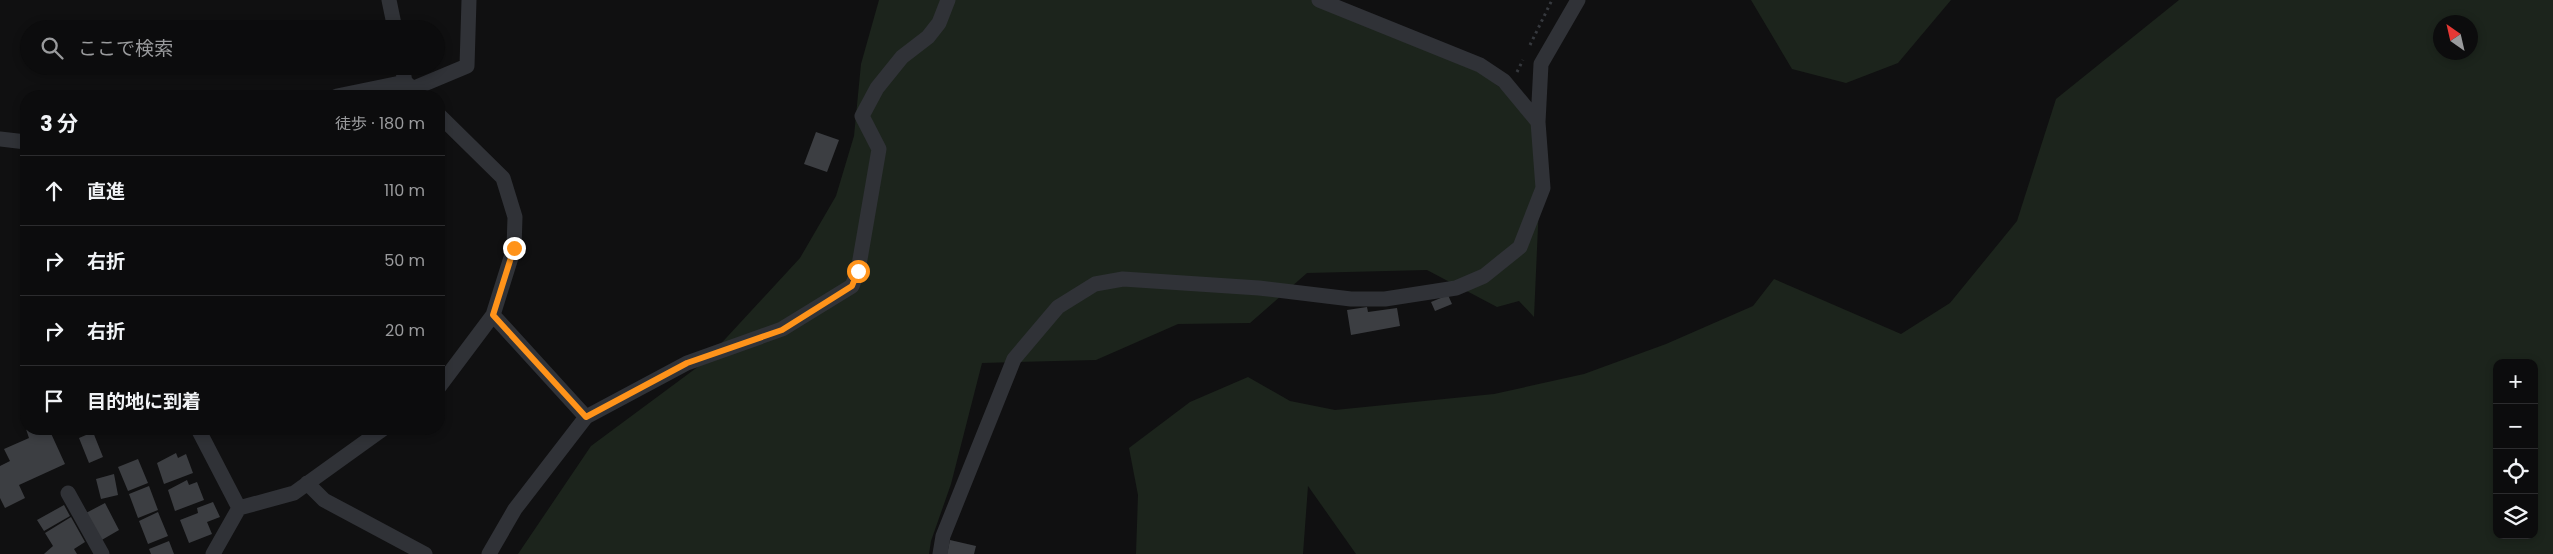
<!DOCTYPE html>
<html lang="ja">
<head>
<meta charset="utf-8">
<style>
	:root { --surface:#0c0c0d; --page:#1a1a1b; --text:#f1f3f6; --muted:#9a9b9d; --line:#2c2c2e }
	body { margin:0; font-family:Poppins,"Noto Sans JP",sans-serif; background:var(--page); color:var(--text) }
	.controls { position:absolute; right:15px; bottom:15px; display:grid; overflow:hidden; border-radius:10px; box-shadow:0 2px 8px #0003 }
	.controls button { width:45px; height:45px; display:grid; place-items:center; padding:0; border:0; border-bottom:1px solid var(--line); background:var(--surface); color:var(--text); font:25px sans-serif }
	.compass { position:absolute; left:2433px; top:15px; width:45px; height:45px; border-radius:50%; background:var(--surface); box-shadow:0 2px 8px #0003; rotate:326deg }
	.stop { position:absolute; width:15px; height:15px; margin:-11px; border:4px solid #ff931a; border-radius:50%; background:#fff }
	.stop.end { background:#ff931a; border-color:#fff; box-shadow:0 1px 5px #0008 }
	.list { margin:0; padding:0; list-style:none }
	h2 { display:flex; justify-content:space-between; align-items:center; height:65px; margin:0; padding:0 20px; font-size:21px }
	h2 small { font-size:16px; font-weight:400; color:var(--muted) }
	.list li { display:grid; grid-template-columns:32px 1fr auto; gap:15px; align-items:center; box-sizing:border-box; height:70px; padding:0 20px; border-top:1px solid var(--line) }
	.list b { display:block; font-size:19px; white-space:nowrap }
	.list em { font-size:16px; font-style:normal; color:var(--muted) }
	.icon { flex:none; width:28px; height:28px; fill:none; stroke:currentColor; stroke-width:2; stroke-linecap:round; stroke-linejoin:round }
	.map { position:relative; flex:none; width:2553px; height:554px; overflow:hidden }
	.search { position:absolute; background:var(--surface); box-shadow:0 2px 8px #0003; left:20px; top:20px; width:425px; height:55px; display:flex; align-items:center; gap:12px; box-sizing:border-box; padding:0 18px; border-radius:28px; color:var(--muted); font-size:19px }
	.panel { position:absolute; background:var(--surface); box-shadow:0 2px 8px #0003; left:20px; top:90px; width:425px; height:345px; border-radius:20px }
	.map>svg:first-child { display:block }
	.green { fill:#1c241c; fill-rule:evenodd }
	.building { fill:#3c3e42 }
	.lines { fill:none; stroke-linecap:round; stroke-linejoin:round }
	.path { stroke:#36393e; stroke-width:3; stroke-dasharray:2.5 4; stroke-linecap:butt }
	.street { stroke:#303237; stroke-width:15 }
	.route { stroke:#ff931a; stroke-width:6 }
</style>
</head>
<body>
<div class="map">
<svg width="2553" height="554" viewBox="0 0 2553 554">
	<rect width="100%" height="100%" fill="#101011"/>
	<path class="green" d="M879,0H1322L1481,73L1507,93L1532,124L1541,159L1534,317L1519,301L1497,307L1427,270L1307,273L1250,323L1178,324L1096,360L982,363L951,484L931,541L929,554H518L591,446L703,363L800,258L836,196L854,136L861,64Z
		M1751,0H1951L1898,63L1846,83L1792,69Z
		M2179,0H2553V554H1356L1308,486L1303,554H1136L1138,495L1129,448L1190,402L1248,377L1290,401L1335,410L1494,394L1584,374L1666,344L1753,306L1774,279L1901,334L1950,303L2017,221L2056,99ZM2470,22V52H2440V22ZM2497,363H2534V535H2497Z"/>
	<path class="building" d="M816,132L839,140L827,172L804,164Z
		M1448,295L1452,304L1435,311L1431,302Z
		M1367,307L1368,312L1397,308L1400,326L1351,335L1347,310Z
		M26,429H49L65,464L19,485L25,498L5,508L0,498V466L10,461L4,449L29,438Z
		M75,429H96L77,435Z
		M93,432L103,457L89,463L79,438Z
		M176,453L178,458L186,454L193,473L164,484L157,463Z
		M138,459L148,483L128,491L118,467Z
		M114,474L118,495L101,499L96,479Z
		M187,480L189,485L197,482L204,500L175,511L168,490Z
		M149,486L158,510L138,518L129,494Z
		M213,502L220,517L207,522L212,534L189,543L180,520L198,513L197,508Z
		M105,503L119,530L100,541L86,513Z
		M64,505L70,516L44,531L37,520Z
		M158,512L168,536L148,544L139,521Z
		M71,517L85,542L74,549L77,554H44L53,546L45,533Z
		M950,540L976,546L974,554H947Z
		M169,541L174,554H151L149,549Z"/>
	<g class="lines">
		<path class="path" d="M1530,45L1552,0
			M1517,72L1523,60"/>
		<path class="street" d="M389,0L395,29
			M1319,0L1480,65L1504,81L1538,122
			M402,66L405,82L412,88
			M412,89L467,66L469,0
			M337,96L405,82
			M439,115L503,178L515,217L514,248L493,315L439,387
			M0,139L26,142
			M493,315L586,417L687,363L782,329L852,286L858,271L879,149L862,116L877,88L902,57L928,37L939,23L948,0
			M198,429L239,508
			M307,483L324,500L425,554
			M68,493L102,554
			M213,554L239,508L294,493L383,429
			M489,554L515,509L586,417
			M940,554L943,536L1014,359L1058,307L1095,284L1123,279L1259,288L1351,299H1385L1456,288L1484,276L1520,247L1543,188L1538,122L1541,64L1578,0"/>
	</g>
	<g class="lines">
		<path class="route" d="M514,248L493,315L586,417L687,363L782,330L852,286L858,271"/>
	</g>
</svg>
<div class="controls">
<button>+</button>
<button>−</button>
<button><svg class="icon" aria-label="locate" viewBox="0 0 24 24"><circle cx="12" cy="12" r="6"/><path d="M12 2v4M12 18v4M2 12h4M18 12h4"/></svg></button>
<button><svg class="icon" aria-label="layers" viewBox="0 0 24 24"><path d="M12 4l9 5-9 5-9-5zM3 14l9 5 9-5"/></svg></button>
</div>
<svg class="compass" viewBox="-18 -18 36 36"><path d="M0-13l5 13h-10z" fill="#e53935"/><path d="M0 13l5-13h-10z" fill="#9a9b9d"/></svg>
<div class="stop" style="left:858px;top:271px"></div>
<div class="stop end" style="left:514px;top:248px"></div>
<div class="search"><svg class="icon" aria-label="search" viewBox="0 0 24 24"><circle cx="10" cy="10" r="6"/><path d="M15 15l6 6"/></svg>ここで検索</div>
<section class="panel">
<h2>3 分<small>徒歩 · 180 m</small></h2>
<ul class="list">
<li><svg class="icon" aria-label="ahead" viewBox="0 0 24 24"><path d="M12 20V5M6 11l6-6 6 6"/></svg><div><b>直進</b></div><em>110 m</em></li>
<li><svg class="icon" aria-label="right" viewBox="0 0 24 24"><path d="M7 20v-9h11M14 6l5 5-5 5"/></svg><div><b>右折</b></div><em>50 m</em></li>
<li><svg class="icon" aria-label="right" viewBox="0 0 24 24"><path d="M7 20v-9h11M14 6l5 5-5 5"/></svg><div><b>右折</b></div><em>20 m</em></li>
<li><svg class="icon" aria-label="arrive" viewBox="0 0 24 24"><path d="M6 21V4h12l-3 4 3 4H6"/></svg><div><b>目的地に到着</b></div></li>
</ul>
</section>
</div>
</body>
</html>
